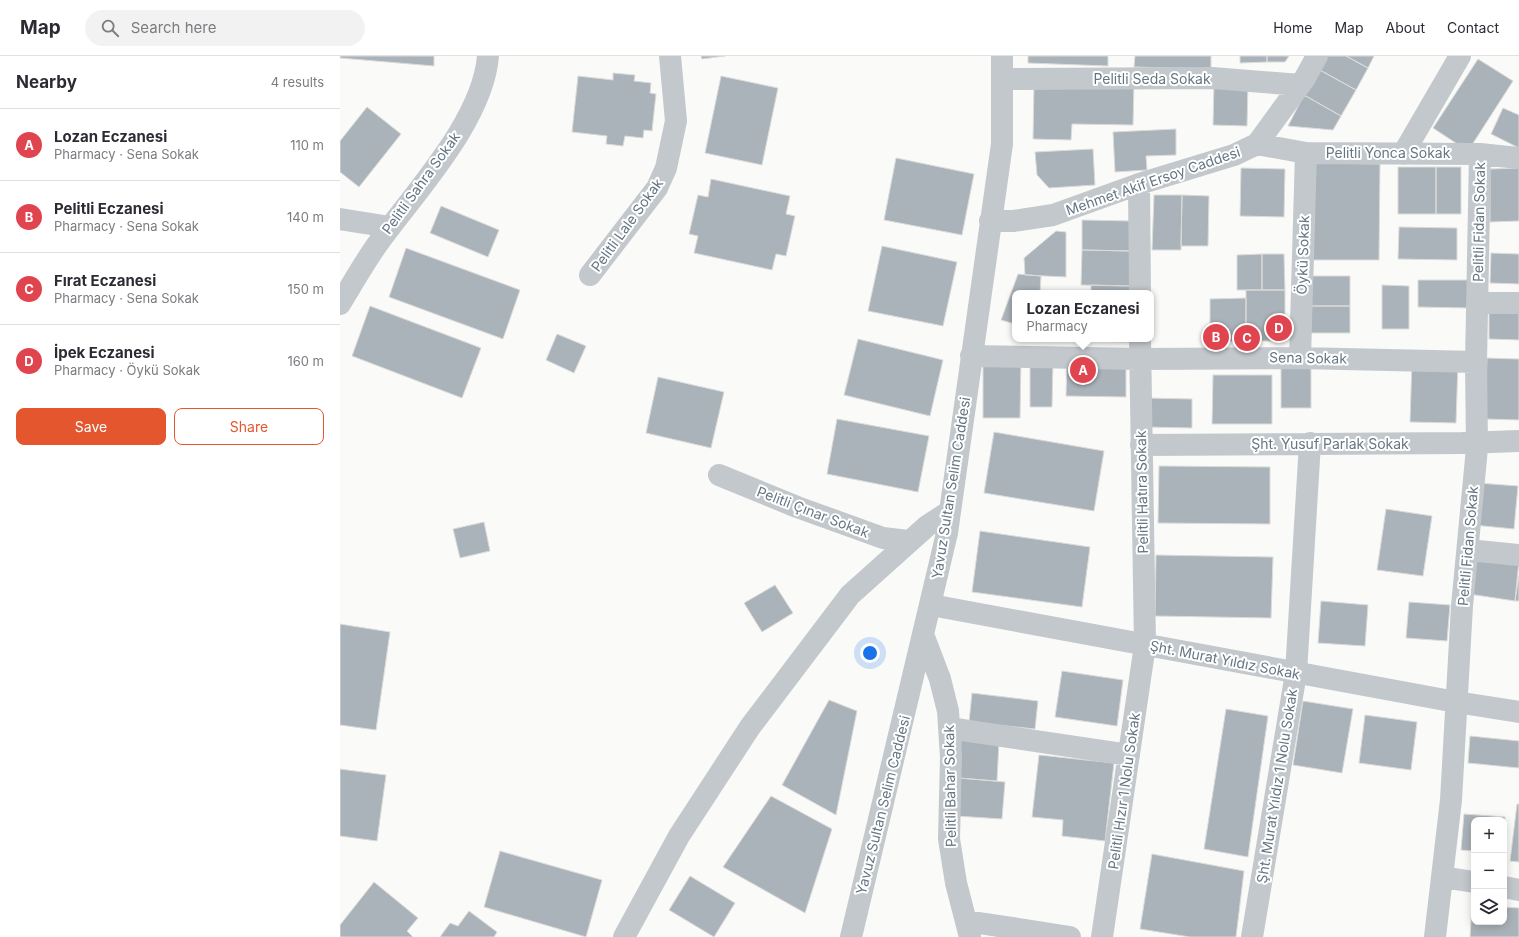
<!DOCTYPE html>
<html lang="en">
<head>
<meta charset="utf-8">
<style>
	:root { --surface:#fff; --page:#f2f2f3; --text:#2b2b33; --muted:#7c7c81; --line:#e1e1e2; --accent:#e4572e }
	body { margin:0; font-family:Inter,sans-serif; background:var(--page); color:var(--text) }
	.controls { position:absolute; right:12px; bottom:12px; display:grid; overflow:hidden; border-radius:8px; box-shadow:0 2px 10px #0003 }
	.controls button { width:36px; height:36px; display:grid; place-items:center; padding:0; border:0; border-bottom:1px solid var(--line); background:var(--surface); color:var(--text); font:20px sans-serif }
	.you { position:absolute; left:530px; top:597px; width:14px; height:14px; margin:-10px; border:3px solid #fff; border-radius:50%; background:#1a73e8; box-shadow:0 0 0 6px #1a73e833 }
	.badge { display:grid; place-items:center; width:26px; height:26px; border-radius:50%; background:var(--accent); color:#fff; font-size:13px; font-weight:700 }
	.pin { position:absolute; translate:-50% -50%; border:2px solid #fff; box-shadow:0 1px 4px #0006 }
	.popup { position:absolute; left:672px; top:234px; width:142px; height:52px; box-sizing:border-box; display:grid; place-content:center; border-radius:8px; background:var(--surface); filter:drop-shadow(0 1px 3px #0005); font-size:13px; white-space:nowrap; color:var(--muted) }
	.popup b { font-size:15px; color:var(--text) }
	.popup::after { content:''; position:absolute; left:50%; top:100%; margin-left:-8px; border:8px solid transparent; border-top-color:var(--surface) }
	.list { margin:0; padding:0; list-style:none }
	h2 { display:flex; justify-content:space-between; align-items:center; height:52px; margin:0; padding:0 16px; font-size:17px }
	h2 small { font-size:13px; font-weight:400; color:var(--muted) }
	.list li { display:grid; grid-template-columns:26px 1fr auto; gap:12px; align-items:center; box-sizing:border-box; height:72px; padding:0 16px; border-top:1px solid var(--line) }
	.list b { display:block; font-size:15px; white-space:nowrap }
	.list p { margin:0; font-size:13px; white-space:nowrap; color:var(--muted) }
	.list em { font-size:13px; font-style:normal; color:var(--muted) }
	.actions { display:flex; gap:8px; padding:12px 16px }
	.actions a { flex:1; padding:9px 0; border:1px solid var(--accent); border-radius:8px; text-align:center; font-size:14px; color:var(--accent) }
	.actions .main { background:var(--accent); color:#fff }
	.icon { flex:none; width:22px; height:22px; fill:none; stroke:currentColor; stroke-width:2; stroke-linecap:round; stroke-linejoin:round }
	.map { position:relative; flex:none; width:1179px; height:881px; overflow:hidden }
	header { display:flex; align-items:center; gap:24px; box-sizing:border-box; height:56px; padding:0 20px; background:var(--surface); border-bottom:1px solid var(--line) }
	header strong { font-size:19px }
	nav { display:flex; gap:22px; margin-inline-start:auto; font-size:14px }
	.search { width:280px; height:36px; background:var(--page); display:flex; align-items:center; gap:10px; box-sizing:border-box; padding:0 14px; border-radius:22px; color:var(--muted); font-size:15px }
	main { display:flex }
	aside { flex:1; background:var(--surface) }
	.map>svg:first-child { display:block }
	.building { fill:#aab3b9; stroke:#dcdcda }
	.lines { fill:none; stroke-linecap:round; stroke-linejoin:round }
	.minor { stroke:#c3c8cc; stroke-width:22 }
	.labels { text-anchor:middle; stroke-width:4; stroke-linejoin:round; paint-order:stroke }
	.street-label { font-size:14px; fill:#657683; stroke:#fff }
</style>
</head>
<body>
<header>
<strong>Map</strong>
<div class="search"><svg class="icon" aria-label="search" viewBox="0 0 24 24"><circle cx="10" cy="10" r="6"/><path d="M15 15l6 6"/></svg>Search here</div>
<nav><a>Home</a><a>Map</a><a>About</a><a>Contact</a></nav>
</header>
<main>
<aside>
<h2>Nearby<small>4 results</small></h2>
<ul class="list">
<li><span class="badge" style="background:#e0444e">A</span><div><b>Lozan Eczanesi</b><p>Pharmacy · Sena Sokak</p></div><em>110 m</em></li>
<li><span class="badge" style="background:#e0444e">B</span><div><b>Pelitli Eczanesi</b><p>Pharmacy · Sena Sokak</p></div><em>140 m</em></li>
<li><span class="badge" style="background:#e0444e">C</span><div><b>Fırat Eczanesi</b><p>Pharmacy · Sena Sokak</p></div><em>150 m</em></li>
<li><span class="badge" style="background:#e0444e">D</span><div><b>İpek Eczanesi</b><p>Pharmacy · Öykü Sokak</p></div><em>160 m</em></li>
</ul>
<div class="actions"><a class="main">Save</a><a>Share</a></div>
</aside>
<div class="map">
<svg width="1179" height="881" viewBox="0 0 1179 881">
	<rect width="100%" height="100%" fill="#fafaf8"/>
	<path class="building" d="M0,0H94V10L0,2Z
		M361,0H385L362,3Z
		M688,0H768V10L688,7Z
		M795,0H871V13L794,11Z
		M900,0H927V6L900,7Z
		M927,0H949L945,6H927Z
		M985,0H1006L1028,12L1016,34L978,13Z
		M1006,0H1034L1028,12Z
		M1138,3L1173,25L1128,95L1093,72Z
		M978,13L1016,34L1001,60L964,39Z
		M273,17L295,19L294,25L311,27L310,37L316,38L312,75L304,74L303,82L285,80L283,90L266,88L267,80L232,76L238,20L273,24Z
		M381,20L438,32L422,109L365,97Z
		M874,26L908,27L907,70L873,69Z
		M694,27L794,28L793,69L732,68L731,84L693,83Z
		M964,39L1001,60L993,74L948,70Z
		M27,51L61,78L19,131L0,116V85Z
		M1163,52L1179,59V92L1151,78Z
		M836,73V99L806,100L807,114L775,116L773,76Z
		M753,93L755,129L709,132L697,119L695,96Z
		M556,102L634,118L622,179L544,164Z
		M967,107L1040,108L1039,204H966Z
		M1058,111H1096V158H1058Z
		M1096,111H1121V158H1096Z
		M901,112L945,113L944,161L900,160Z
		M1179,112V165L1150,166V113Z
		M371,123L450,140L446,158L455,160L446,200L436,198L432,214L354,197L358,180L349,178L358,139L368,141Z
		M814,139H842L841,194H812Z
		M842,139L869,140L868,190H841Z
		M101,150L159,174L148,201L90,177Z
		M742,164L791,165V195L742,194Z
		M1059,171L1117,172V204L1058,203Z
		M716,175L726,176V221L685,219L684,202Z
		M542,190L617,206L603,270L528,255Z
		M66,192L180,234L163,283L49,241Z
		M742,194L791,195L790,230L741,229Z
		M1151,197L1179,198V228L1150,227Z
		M922,198H944L945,234H922Z
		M922,198V234H897V199Z
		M678,218L701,220L700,237H675V268L661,264Z
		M967,220H1010V250H967Z
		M1078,224H1128V252L1078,251Z
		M751,229L790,230V237H751Z
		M1042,229L1069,230V273H1042Z
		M906,234H945V285H906Z
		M906,242V285L870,286V243Z
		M30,250L141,292L122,342L12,300Z
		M967,250H1010V277H967Z
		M1149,255L1179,256V284L1149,283Z
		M217,278L246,290L234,317L206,304Z
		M518,283L603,304L590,360L504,339Z
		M713,283H750V285L713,284Z
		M750,283H789V286L750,285Z
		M1147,302L1179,303V364L1145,363Z
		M681,303L680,362H643V310Z
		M727,303H786V341L726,340Z
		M941,303H971V352H941Z
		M1072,304L1118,306L1116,367L1070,366Z
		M690,305H713L712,351H690Z
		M873,319H932V368H872Z
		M318,321L384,336L371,392L306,377Z
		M806,342L852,343V372L806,371Z
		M497,363L589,380L578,436L487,418Z
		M654,376L764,395L754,455L644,437Z
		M819,410L930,411V468L818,467Z
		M1138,427L1178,430L1174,473L1134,469Z
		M1046,453L1092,460L1083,520L1037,514Z
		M144,466L150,495L120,502L113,473Z
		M640,475L750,491L742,551L632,536Z
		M1135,498L1179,505L1175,545L1129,538Z
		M816,499L933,501L931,562L815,560Z
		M1179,519V545H1175Z
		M435,529L453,557L422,576L404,547Z
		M981,545L1028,549L1025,590L978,587Z
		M1069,546L1110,549L1107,585L1066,582Z
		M0,568L50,576L36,674L0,669Z
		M722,615L783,624L777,670L715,661Z
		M632,637L698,645L695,673L629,666Z
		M489,644L517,655L496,759L442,729Z
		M963,645L1013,653L1002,717L953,709Z
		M886,653L928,660L908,801L864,793Z
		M1025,659L1077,666L1071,714L1019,707Z
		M1130,680L1179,685V712L1128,707Z
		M621,683L659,686L657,725L619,722Z
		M699,699L774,707L765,785L722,780L723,764L692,761Z
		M0,713L46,719L37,785L0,780Z
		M619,722L665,726L662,763L616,760Z
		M431,740L492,773L465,857L383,811Z
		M1177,748H1179V806L1170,805Z
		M1124,758L1165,761L1164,780V764H1134V795L1121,794Z
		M160,795L262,824L246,881L144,851Z
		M812,798L904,815L896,881H850L800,873Z
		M350,820L395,847L374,881L329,854Z
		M34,826L78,862L67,875L73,881H0V869Z
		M1132,848H1134V866H1164V851L1179,852V881H1130Z
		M129,855L157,876L154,881H100L110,867L118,870Z"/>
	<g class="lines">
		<path class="minor" d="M663,23L872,22L960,29
			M917,88L966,97L1140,98L1179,102
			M1063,98L1120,0
			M799,128L800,237
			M0,163L50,171
			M650,165H673L713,159L799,128L894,99L917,88L965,22L977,0
			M250,219L317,132L326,112L336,65L330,0
			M1137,247H1179
			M0,248C13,227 25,205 39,186C76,135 143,64 148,0
			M631,300L800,303L960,302L1136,306
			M960,302L966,97
			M801,389L1122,387L1179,385
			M379,419L457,451L543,482L568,485
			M1128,494L1179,499
			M591,549L1116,646L1179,656
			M584,581L600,623L608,655L611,701L609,783L616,827L630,881
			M609,672L789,699
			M1102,821L1134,826
			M1164,831L1179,834
			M626,865L730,881
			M284,881L339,780L410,671L510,539L587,470L610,455
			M511,881L607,477L662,88V0
			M762,881L805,589L800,283
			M912,881L956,617L970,387
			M1095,881L1111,744L1122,550L1137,392L1136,306L1140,98"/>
	</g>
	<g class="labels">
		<g class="street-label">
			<text x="812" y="28">Pelitli Seda Sokak</text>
			<text x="1048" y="102">Pelitli Yonca Sokak</text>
			<text transform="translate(813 125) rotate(-19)" y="5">Mehmet Akif Ersoy Caddesi</text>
			<text transform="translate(81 127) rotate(-54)" y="5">Pelitli Sahra Sokak</text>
			<text transform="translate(1139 166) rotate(-89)" y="5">Pelitli Fidan Sokak</text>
			<text transform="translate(287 169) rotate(-54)" y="5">Pelitli Lale Sokak</text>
			<text transform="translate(963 199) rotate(-88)" y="5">Öykü Sokak</text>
			<text transform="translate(968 302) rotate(1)" y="5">Sena Sokak</text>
			<text x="990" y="393">Şht. Yusuf Parlak Sokak</text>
			<text transform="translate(611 432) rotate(-81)" y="5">Yavuz Sultan Selim Caddesi</text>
			<text transform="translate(802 436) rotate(-91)" y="5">Pelitli Hatıra Sokak</text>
			<text transform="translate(473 456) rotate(21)" y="5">Pelitli Çınar Sokak</text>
			<text transform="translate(1128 490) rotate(-85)" y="5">Pelitli Fidan Sokak</text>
			<text transform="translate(885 604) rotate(11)" y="5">Şht. Murat Yıldız Sokak</text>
			<text transform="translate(610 730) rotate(-91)" y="5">Pelitli Bahar Sokak</text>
			<text transform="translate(937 730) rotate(-81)" y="5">Şht. Murat Yıldız 1 Nolu Sokak</text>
			<text transform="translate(784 735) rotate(-82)" y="5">Pelitli Hızır 1 Nolu Sokak</text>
			<text transform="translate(543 749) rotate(-76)" y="5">Yavuz Sultan Selim Caddesi</text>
		</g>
	</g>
</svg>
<div class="controls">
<button>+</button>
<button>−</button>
<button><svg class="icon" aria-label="layers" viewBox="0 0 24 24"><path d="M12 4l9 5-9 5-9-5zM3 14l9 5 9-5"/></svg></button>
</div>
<div class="you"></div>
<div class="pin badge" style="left:743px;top:314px;background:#e0444e">A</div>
<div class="popup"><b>Lozan Eczanesi</b>Pharmacy</div>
<div class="pin badge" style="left:876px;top:281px;background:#e0444e">B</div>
<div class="pin badge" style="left:907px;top:282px;background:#e0444e">C</div>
<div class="pin badge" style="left:939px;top:272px;background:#e0444e">D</div>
</div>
</main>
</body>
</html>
